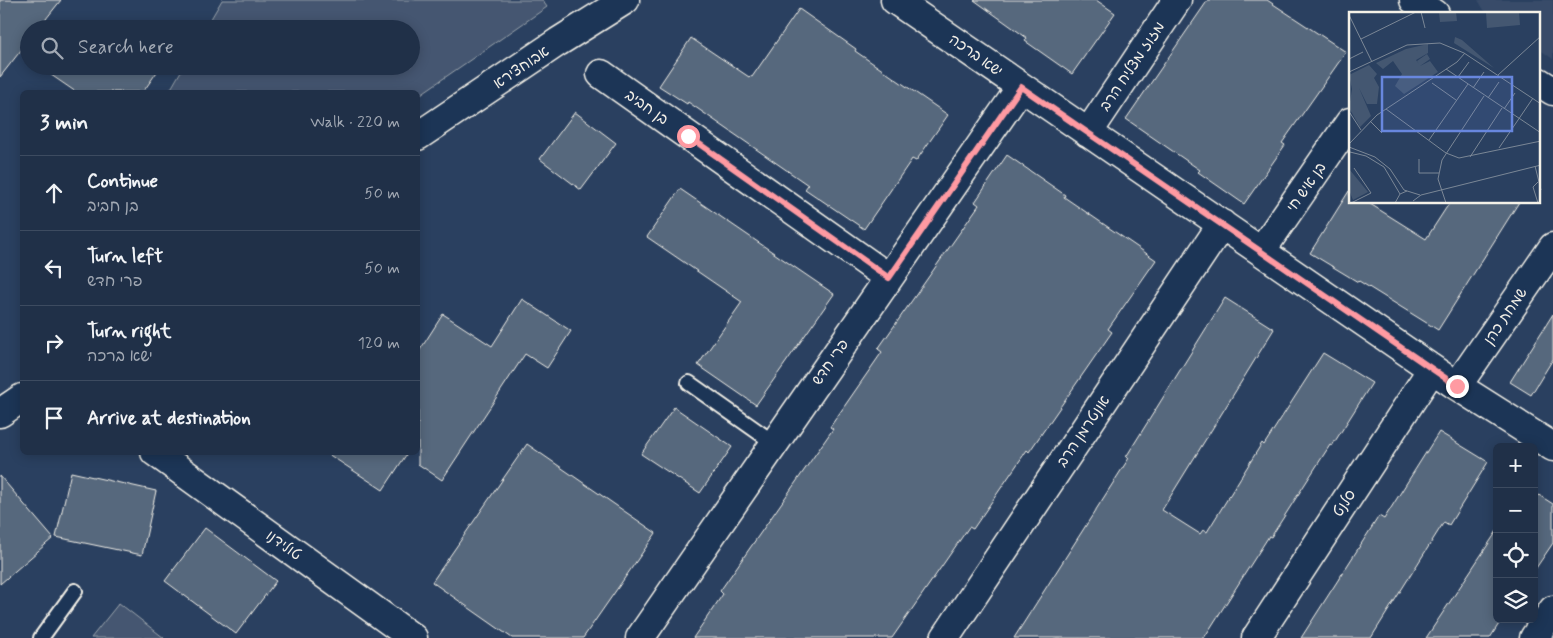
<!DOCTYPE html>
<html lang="en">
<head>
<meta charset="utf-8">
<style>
	:root { --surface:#203048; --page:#28384f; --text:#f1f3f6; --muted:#a2a9b4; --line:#3d4b60 }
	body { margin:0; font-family:Mynerve,"Playpen Sans Hebrew",sans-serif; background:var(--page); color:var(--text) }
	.controls { position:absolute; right:15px; bottom:15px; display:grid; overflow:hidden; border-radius:8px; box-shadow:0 2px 12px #0003 }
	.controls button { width:45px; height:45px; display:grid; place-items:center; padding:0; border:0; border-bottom:1px solid var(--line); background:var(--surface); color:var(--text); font:25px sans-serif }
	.stop { position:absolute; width:15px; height:15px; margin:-11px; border:4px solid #ff9aa2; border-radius:50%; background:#fff }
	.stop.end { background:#ff9aa2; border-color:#fff; box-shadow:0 1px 5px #0008 }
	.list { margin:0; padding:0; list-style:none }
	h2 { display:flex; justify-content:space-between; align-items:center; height:65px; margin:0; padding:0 20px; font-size:21px }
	h2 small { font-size:16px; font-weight:400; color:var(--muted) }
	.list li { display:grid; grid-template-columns:32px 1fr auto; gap:15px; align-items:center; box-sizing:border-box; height:75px; padding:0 20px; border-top:1px solid var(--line) }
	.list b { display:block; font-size:19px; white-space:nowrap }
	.list p { margin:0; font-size:16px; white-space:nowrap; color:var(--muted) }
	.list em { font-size:16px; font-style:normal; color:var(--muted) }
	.icon { flex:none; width:28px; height:28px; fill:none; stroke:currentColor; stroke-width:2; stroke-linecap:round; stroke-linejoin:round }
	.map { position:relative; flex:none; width:1553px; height:638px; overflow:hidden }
	.search { position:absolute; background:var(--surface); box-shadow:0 2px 12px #0003; left:20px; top:20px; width:400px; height:55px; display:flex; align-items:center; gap:12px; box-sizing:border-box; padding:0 18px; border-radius:28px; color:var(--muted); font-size:19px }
	.panel { position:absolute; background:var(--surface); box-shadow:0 2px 12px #0003; left:20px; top:90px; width:400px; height:365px; border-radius:8px }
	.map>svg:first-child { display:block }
	.built { fill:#374c69 }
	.green { fill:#445771; stroke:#9ca4ac }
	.building { fill:#56677d; stroke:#f4f1e8 }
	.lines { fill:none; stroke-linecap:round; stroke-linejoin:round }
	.service-casing { stroke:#f4f1e8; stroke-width:18 }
	.minor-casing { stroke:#f4f1e8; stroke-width:31 }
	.tertiary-casing { stroke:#f4f1e8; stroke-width:31 }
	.service { stroke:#1d3557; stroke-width:14 }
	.minor { stroke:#1d3557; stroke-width:28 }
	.tertiary { stroke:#1d3557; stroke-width:28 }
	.route { stroke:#ff9aa2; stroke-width:6 }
	.labels { text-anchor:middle; stroke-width:4; stroke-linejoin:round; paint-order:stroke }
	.street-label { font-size:15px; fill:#f4f1e8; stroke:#1d3557 }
	.inset-road { fill:none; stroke:#7b8796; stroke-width:1 }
	.view { fill:#6887de; fill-opacity:0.15; stroke:#6887de; stroke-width:2.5 }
	.inset-edge { fill:none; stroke:#f4f1e8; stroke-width:2.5 }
</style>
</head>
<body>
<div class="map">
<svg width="1553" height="638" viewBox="0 0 1553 638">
	<rect width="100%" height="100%" fill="#2a4060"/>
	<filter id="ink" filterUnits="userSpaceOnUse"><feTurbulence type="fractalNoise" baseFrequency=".02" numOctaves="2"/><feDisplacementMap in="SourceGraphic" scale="10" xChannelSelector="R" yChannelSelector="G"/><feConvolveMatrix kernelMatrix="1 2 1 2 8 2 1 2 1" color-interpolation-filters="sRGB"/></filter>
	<g filter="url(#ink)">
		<path class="built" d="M1478,0H1553V59L1539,49V14H1489L1484,10Z"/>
		<path class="green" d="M222,0H542L547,7L418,96V92H169L184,66H411V29H205Z
			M119,603L164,638H91Z"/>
		<path class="building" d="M0,0H61L38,29H29V40L0,77Z
			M974,0H1096L1115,13L1072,74L1025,41L1027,38Z
			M1208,0H1267L1346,52L1282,143L1285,145L1244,204L1198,172L1200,170L1126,119Z
			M799,9L856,49L855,51L948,115L916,161L912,159L864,229L805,189L808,185L688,102L687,104L659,86L691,38L749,77L750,76L752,77Z
			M38,66H161L143,92H76Z
			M575,112L616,143L581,190L540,159Z
			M1007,155L1065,195L1064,197L1156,260L1108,329L1112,332L1029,452L1027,450L973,529L969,527L892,638H693L723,594L720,591L833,429L830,427L882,352L878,349L979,205L975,202Z
			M680,189L834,294L756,405L698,365L742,302L647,237Z
			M1349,191L1350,192V202H1367L1426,239L1450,202H1519L1438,330L1359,281L1358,282L1310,253Z
			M1225,298L1274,329L1162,510L1200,534L1203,530L1207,532L1262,443L1264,445L1323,353L1372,383L1332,446L1330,445L1271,537L1269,536L1204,638H1014L1129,458L1126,457Z
			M522,299L571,331L547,368L525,354L442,480L418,464V353L443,314L492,346Z
			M1553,314V359L1531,395L1510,382Z
			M674,407L732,447L700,493L641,454Z
			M1439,432L1488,462L1449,525L1444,522L1371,638H1301L1379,516L1384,519Z
			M527,444L656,533L583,638H512L432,582Z
			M325,452H408L383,490Z
			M71,472L156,491L142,555L56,537Z
			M0,476L53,538L0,584Z
			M1534,492L1553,504V543L1534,571Z
			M205,528L276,581L236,634L165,581Z
			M1497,531V619H1502L1490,638H1426Z"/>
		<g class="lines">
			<g class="service-casing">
				<path id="service" d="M689,383L774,443
					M41,638L75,591"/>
			</g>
			<g class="minor-casing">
				<path id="minor" d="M895,0L1457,386L1553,447
					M601,74L889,278
					M1088,133L1177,0
					M418,136L558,42L625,0
					M1261,251L1350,122
					M1457,386L1553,247
					M0,413L22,398
					M155,452L413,638
					M640,638L1021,87
					M945,638L1222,224
					M1256,638L1432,369
					M1534,638L1553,610"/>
			</g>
			<g class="tertiary-casing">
				<path id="tertiary" d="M1414,0L1435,14
					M1539,82L1553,91"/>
			</g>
			<use href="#service" class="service"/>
			<use href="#minor" class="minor"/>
			<use href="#tertiary" class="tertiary"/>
		</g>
	</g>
	<g class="lines" filter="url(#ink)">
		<path class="route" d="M688,136L889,278L1021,87L1457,386"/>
	</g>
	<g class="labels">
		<g class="street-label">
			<text transform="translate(976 55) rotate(35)" y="5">ישא ברכה</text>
			<text transform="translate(1132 66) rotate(-56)" y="5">מזוז מצליח הרב</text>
			<text transform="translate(521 67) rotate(-34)" y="5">אבוחצירא</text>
			<text transform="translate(647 107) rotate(35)" y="5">בן חביב</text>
			<text transform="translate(1306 187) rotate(-55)" y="5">בן איש חי</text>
			<text transform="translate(1505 316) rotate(-56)" y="5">שמחת כהן</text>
			<text transform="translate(830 362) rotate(-55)" y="5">פרי חדש</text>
			<text transform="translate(1083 431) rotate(-56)" y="5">אונטרמן הרב</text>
			<text transform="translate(1344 503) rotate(-57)" y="5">סלנט</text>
			<text transform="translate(284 545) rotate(36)" y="5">טולידנו</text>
		</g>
	</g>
	<g transform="translate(1349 12)">
		<rect width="191" height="191" fill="#2a4060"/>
		<path d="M90,0H107L108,9L91,10ZM137,0H170L171,13L138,16ZM106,25L113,28L145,56L105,31ZM79,32V41L67,48L70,52L68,49L78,42L81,47L71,54L81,49L89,60L55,82L46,74L53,62L44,49L34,57L27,51L57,37ZM20,53L28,62L25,66L30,75L28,92H18L10,76L22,104L11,115L0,96L3,77L0,63ZM0,157L19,180L4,188L0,178Z" fill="#445771"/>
		<path class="inset-road" d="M72,0L76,16M0,3L23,50M12,27L67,0M0,47L14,40M97,57L192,121M0,60L58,33L91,31L115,41L192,92M149,63L192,24M109,65L120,50M83,71L107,88M124,76L135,60M139,86L150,70M37,97L97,141L110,146L192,129M155,97L166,81M1,101L12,118M21,109L33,121M80,128L119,72M0,132L28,103L108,50L116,41M0,135L26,145L41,157L55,178L71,183M150,136L184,86M1,140L17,144L35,155L51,182M121,145L153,96M70,147V161H90M186,154L192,178M64,189L72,183L192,153M2,191L22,181L5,156M46,191L51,182L58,179M97,191L89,167L93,148L135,84M189,191L184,175L189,170"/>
		<path class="view" d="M33,65H163V119H33Z"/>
		<rect width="191" height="191" class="inset-edge"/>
	</g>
</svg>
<div class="controls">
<button>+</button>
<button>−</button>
<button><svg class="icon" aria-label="locate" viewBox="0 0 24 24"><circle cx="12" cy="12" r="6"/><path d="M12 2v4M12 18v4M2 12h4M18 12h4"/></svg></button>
<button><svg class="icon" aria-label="layers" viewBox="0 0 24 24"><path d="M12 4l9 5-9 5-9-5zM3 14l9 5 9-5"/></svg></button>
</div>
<div class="stop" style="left:688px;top:136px"></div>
<div class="stop end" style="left:1457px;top:386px"></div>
<div class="search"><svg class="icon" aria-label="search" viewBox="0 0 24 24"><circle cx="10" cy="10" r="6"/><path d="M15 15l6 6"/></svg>Search here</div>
<section class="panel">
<h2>3 min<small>Walk · 220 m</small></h2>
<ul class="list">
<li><svg class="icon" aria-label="ahead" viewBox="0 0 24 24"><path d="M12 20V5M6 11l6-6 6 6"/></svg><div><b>Continue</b><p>בן חביב</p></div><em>50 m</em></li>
<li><svg class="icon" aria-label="left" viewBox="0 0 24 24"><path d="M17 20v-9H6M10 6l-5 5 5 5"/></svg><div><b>Turn left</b><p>פרי חדש</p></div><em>50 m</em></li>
<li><svg class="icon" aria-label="right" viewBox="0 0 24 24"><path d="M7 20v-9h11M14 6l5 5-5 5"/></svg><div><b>Turn right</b><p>ישא ברכה</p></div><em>120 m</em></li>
<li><svg class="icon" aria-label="arrive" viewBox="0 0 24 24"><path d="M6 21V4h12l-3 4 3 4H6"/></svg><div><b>Arrive at destination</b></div></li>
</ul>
</section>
</div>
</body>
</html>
